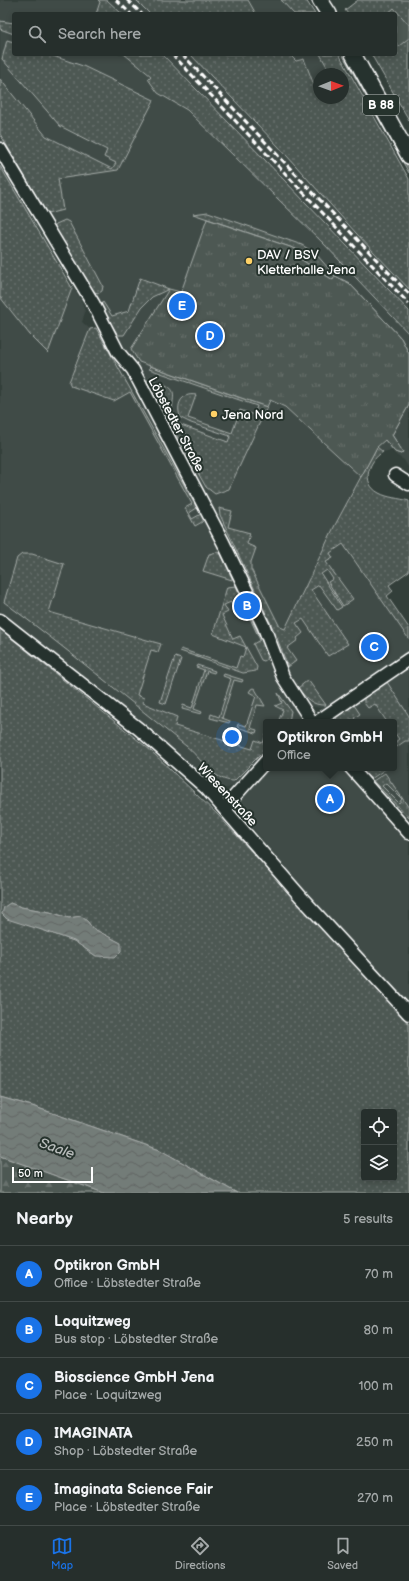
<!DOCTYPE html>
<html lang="en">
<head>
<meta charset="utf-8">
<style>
	:root { --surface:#262f2c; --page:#323b38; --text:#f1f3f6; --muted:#a4a9a9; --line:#424a48; --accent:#1a73e8 }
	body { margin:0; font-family:"Balsamiq Sans",sans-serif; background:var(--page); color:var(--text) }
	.controls { position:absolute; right:12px; bottom:12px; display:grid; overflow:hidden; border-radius:4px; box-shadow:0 2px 6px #0003 }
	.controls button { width:36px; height:36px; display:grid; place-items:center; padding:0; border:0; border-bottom:1px solid var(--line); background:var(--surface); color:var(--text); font:20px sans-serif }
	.compass { position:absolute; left:313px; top:68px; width:36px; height:36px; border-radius:50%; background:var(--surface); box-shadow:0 2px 6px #0003; rotate:89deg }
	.scale { position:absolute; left:12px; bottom:10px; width:81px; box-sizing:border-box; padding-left:4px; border:2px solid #fff; border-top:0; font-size:11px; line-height:14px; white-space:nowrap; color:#fff; -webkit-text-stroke:3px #26332d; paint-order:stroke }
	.you { position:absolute; left:232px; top:737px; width:14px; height:14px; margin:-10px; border:3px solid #fff; border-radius:50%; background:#1a73e8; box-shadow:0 0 0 6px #1a73e833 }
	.badge { display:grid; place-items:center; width:26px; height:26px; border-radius:50%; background:var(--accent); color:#fff; font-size:13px; font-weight:700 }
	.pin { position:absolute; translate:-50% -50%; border:2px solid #fff; box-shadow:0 1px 4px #0006 }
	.popup { position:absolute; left:263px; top:719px; width:134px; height:52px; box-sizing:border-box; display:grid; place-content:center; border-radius:4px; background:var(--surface); filter:drop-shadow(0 1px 3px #0005); font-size:13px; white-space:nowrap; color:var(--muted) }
	.popup b { font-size:15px; color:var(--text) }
	.popup::after { content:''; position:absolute; left:50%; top:100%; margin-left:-8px; border:8px solid transparent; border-top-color:var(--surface) }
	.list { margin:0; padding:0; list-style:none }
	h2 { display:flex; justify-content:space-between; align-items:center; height:52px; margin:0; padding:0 16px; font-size:17px }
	h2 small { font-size:13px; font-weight:400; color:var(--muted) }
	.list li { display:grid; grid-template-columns:26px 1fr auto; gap:12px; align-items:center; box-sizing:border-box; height:56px; padding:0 16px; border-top:1px solid var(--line) }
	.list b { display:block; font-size:15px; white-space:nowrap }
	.list p { margin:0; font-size:13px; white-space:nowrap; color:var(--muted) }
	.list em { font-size:13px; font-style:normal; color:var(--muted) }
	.icon { flex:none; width:22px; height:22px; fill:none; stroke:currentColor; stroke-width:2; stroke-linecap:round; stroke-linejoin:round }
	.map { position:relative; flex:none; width:409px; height:1193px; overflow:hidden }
	.search { position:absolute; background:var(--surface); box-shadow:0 2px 6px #0003; left:12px; right:12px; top:12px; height:44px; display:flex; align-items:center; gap:10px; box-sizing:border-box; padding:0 14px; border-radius:4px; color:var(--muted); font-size:15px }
	.sheet { height:332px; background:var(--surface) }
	nav { display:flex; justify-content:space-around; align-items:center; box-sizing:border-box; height:56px; border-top:1px solid var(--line); background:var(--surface); font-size:11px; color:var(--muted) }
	nav a { display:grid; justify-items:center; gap:2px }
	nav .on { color:var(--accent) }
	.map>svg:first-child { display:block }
	.built { fill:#404c47 }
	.grass { fill:url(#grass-dots); stroke:#a6aca9; fill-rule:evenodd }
	.forest { fill:url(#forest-firs); stroke:#a6aca9 }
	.park { fill:url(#park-tufts); stroke:#a6aca9 }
	.garden { fill:#4d5853; stroke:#a6aca9 }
	.water { fill:url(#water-waves); stroke:#abb0ae }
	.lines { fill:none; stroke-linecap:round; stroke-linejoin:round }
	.minor-casing { stroke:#fff; stroke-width:15 }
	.major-casing { stroke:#fff; stroke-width:18 }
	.minor { stroke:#26332d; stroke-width:12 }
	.major { stroke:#26332d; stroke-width:15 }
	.rail { stroke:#fff; stroke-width:3; stroke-dasharray:6 3; stroke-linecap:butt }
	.poi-dot { fill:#ffd166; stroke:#26332d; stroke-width:1.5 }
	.labels { text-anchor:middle; stroke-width:4; stroke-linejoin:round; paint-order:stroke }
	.shield { fill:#26332d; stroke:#bec2c0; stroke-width:1 }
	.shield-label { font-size:12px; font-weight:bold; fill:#fff }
	.poi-label { font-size:13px; fill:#fff; stroke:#26332d; text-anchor:start }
	.street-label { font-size:13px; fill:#fff; stroke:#26332d }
	.water-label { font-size:14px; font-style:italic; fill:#b9bdbc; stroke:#26332d }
</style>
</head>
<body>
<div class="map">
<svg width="409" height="1193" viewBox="0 0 409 1193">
	<defs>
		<pattern id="grass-dots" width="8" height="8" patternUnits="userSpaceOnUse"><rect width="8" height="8" fill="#4d5853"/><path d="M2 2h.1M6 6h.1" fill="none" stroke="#68716d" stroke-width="1.8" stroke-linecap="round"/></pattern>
		<pattern id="forest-firs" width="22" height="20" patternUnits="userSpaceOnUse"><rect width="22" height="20" fill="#4d5853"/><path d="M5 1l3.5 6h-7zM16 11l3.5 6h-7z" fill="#68716d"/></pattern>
		<pattern id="park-tufts" width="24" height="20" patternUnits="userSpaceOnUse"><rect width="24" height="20" fill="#4d5853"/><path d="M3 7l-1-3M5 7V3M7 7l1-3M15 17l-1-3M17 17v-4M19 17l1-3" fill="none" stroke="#68716d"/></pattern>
		<pattern id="water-waves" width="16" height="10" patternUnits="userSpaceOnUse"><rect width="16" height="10" fill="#737b78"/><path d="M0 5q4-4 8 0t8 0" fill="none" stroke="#606462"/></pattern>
	</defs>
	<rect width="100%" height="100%" fill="#333f3a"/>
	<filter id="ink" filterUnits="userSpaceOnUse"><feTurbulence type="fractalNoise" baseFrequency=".025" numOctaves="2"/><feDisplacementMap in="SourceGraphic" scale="8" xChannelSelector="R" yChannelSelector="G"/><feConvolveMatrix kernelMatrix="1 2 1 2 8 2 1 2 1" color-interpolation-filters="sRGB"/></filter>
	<g filter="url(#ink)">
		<path class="built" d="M0,0H98L100,2L96,14H14V54H124L131,59L151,76L158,93L187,110L324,244L409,334V468L404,460L396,455L392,450L383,452L377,447L335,525L409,638V652L331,706L321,708L311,706L306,702L289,680L272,634L31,193L0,142Z
			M107,0H136L150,14H122Z
			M248,0H281L294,14H256Z
			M162,54H190L278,146L356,233L409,289V311L264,159Z
			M289,54H320L331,74H319V83L314,85L304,59L296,62Z
			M0,162L82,302L85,312L82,322L90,329H97L101,333L169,451L205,516L204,519L221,554L223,555L296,706L299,715L298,722H266V752L234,785L228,788H219L211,783L164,741L0,612Z
			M409,664V824L356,768H394V722H331L334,718Z
			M266,768H344L409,838V1006L309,896L245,819L241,804V798Z"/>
		<path class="grass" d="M98,0H107L122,14H96L100,2Z
			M136,0H248L256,14H150Z
			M281,0H306L315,14H294Z
			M358,0H409V120L371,54H395V14H348L345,10Z
			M0,21L14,23V34L0,29Z
			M7,40L14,42V54H47L83,66L154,100L118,170L58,179L63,210L47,214L0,134V79L46,136L112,169L116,163L104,157L107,150L60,126L2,59Z
			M124,54H162L264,159L409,311V334L324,244L187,110L158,93L148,79L151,76Z
			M190,54H289L296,61L304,59L314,85L319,83V98H343V74H331L320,54H339L409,179V289L356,233L278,146Z
			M342,54H347L366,87L409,169V173Z
			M0,166L72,288L48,353L30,335L0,297Z
			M208,212L302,245L316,254L335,276L349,283L401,338L409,354V405L392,435L403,452L401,454L395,452L385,440L347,289L294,255L296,249L193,214Z
			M65,220L69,222L103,286L102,291L99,293L93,292L54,227L56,224Z
			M140,278L169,289L152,297L142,307L124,335H118L100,306L103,302L112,316L129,311Z
			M96,328L197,508L189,513L192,519L201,514L204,519L202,522L195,526L185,508L192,504L130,392L114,401L71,386L69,382L90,329Z
			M150,366L267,407L229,489L215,494L206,487L145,380C197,387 157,404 181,425L228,442L230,436L191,423L181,418C175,406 181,392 196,395L188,418L232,433L240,410L254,415L257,406L149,369Z
			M377,447L383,452C369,460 360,483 379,493C388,498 399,498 409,501V571L389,585L393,591L387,596L409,628V638H408L343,544L330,553L333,558L326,562L353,599L343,606L328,582L333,579L327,570L321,574L342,607L337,610L319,585L311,590L348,644L328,656L303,619L296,623L303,633L297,638L298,640L287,648L296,661L288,667L275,633L220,515L219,508L232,511L228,527L250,533L247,544L256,548L251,562V569L280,627L285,629L335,525Z
			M217,552L221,554L232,578V580L203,571L209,554Z
			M22,554H32L64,564L49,612L161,644L158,652L151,650L137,695L144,698L143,703L177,717L175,726L252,749L255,740L263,743L266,735V749L234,781C213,781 201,758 186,746C126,698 66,648 4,602L17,558Z
			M236,586L264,646L267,659L264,661L261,660L253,644L260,640L242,601L232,605L231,602L224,605L228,612L222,615L233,639L240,636L257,667L256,671L243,673L180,651L181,649L236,668L240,656L243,657L246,647L213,634L227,587Z
			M0,629L150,750L218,815L409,1024V1193H237L160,1150L32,1106L0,1097ZM10,903L21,907L50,912L69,918L81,916L88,922L92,928L120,943L96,956L74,941L45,931ZM364,1112H394V1178H364Z
			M175,657L181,659L166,704L160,702Z
			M197,665L215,671L214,673L207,671L194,709L202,712L201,714L182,709L183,705L192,708L204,670L196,667Z
			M224,674L243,680L242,682L234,680L222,718L230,721L229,723L210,718L211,714L219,717L231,679L223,676Z
			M308,680L326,705C312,706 306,698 298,688Z
			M387,682L409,716V741H405L395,748L394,743L399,739L394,732V722H387L375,704L368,708L364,703V698Z
			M253,688L255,689L265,706L257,705L250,728L257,730L256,733L237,727L238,724L246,726L256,696L249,692L251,689Z
			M278,693L291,711L289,722H278L283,710L275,706L282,703Z
			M354,705L360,714L354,718L357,722H354L352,719L348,722H335L337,717Z
			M360,768H387L371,779Z
			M385,773L409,808V818L373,781ZM386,783L402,799L399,803L382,786Z"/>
		<path class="forest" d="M0,1156L96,1190L104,1193H0Z"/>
		<path class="park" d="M207,219L296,249L294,255L333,280L335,276L349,283L401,338L409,354V405L392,435L403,452L401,454L395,452L385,440L377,447L361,477L285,407L270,400L267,407L139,362L131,349L169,289L181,292Z"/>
		<path class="garden" d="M394,8L409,25V38L399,46L395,42V14H387Z"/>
		<path class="water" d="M10,903L21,907L50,912L69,918L81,916L88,922L92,928L121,943V951L115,957L96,956L74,941L45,931L7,919L2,914L4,907Z
			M0,1097L32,1106L160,1150L237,1193H104L0,1156Z"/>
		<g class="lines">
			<g class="minor-casing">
				<path id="minor" d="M0,149L93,303L118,352L133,370L223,542L264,627L283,677L312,722
					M395,475L409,484
					M0,620L139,729L206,788L301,897L409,1014
					M317,722L409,659
					M351,768L409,833
					M226,810L233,798L266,761"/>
			</g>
			<g class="major-casing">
				<path id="major" d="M320,0L329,14
					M353,54L409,156"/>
			</g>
			<use href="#minor" class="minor"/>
			<use href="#major" class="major"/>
			<path class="rail" d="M116,0L131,14
				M127,0L142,14
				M172,54L409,304
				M182,54L409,294"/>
		</g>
	</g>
	<g class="poi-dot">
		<circle cx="249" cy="261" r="4"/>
		<circle cx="214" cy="414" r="4"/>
	</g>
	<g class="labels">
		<rect class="shield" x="363" y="95" width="36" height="20" rx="3"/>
		<g class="shield-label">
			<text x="381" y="109">B 88</text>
		</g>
		<g class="poi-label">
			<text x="257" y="259">DAV / BSV<tspan x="257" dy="15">Kletterhalle Jena</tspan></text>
			<text x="222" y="419">Jena Nord</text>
		</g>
		<g class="street-label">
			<text transform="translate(177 424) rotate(62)" y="5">Löbstedter Straße</text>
			<text transform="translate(228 794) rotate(47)" y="5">Wiesenstraße</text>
		</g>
		<g class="water-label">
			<text transform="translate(57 1148) rotate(20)" y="5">Saale</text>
		</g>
	</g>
</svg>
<div class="controls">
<button><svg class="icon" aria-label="locate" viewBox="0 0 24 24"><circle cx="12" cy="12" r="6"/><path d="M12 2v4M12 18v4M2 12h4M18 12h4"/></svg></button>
<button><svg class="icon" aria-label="layers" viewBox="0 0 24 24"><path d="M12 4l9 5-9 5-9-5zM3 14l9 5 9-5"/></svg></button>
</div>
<svg class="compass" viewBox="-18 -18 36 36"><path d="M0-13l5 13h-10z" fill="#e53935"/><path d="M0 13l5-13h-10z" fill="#a4a9a9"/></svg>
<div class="scale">50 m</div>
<div class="you"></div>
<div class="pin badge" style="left:330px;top:799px">A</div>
<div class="popup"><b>Optikron GmbH</b>Office</div>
<div class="pin badge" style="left:247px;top:606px">B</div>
<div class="pin badge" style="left:374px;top:647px">C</div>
<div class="pin badge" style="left:210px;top:336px">D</div>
<div class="pin badge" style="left:182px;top:306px">E</div>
<div class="search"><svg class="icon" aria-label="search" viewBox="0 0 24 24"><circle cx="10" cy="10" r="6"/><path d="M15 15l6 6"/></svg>Search here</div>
</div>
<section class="sheet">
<h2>Nearby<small>5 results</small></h2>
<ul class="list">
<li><span class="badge">A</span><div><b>Optikron GmbH</b><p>Office · Löbstedter Straße</p></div><em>70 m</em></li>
<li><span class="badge">B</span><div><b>Loquitzweg</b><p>Bus stop · Löbstedter Straße</p></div><em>80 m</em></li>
<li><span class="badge">C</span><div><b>Bioscience GmbH Jena</b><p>Place · Loquitzweg</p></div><em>100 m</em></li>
<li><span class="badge">D</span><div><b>IMAGINATA</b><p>Shop · Löbstedter Straße</p></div><em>250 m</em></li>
<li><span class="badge">E</span><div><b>Imaginata Science Fair</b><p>Place · Löbstedter Straße</p></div><em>270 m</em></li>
</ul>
</section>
<nav>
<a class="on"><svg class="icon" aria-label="map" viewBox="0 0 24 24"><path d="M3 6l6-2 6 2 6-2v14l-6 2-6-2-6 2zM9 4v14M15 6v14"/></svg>Map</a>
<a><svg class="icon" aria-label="directions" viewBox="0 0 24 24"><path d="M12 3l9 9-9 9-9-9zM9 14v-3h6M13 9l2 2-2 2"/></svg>Directions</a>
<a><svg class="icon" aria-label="saved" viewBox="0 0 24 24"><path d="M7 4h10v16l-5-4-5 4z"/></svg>Saved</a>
</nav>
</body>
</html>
